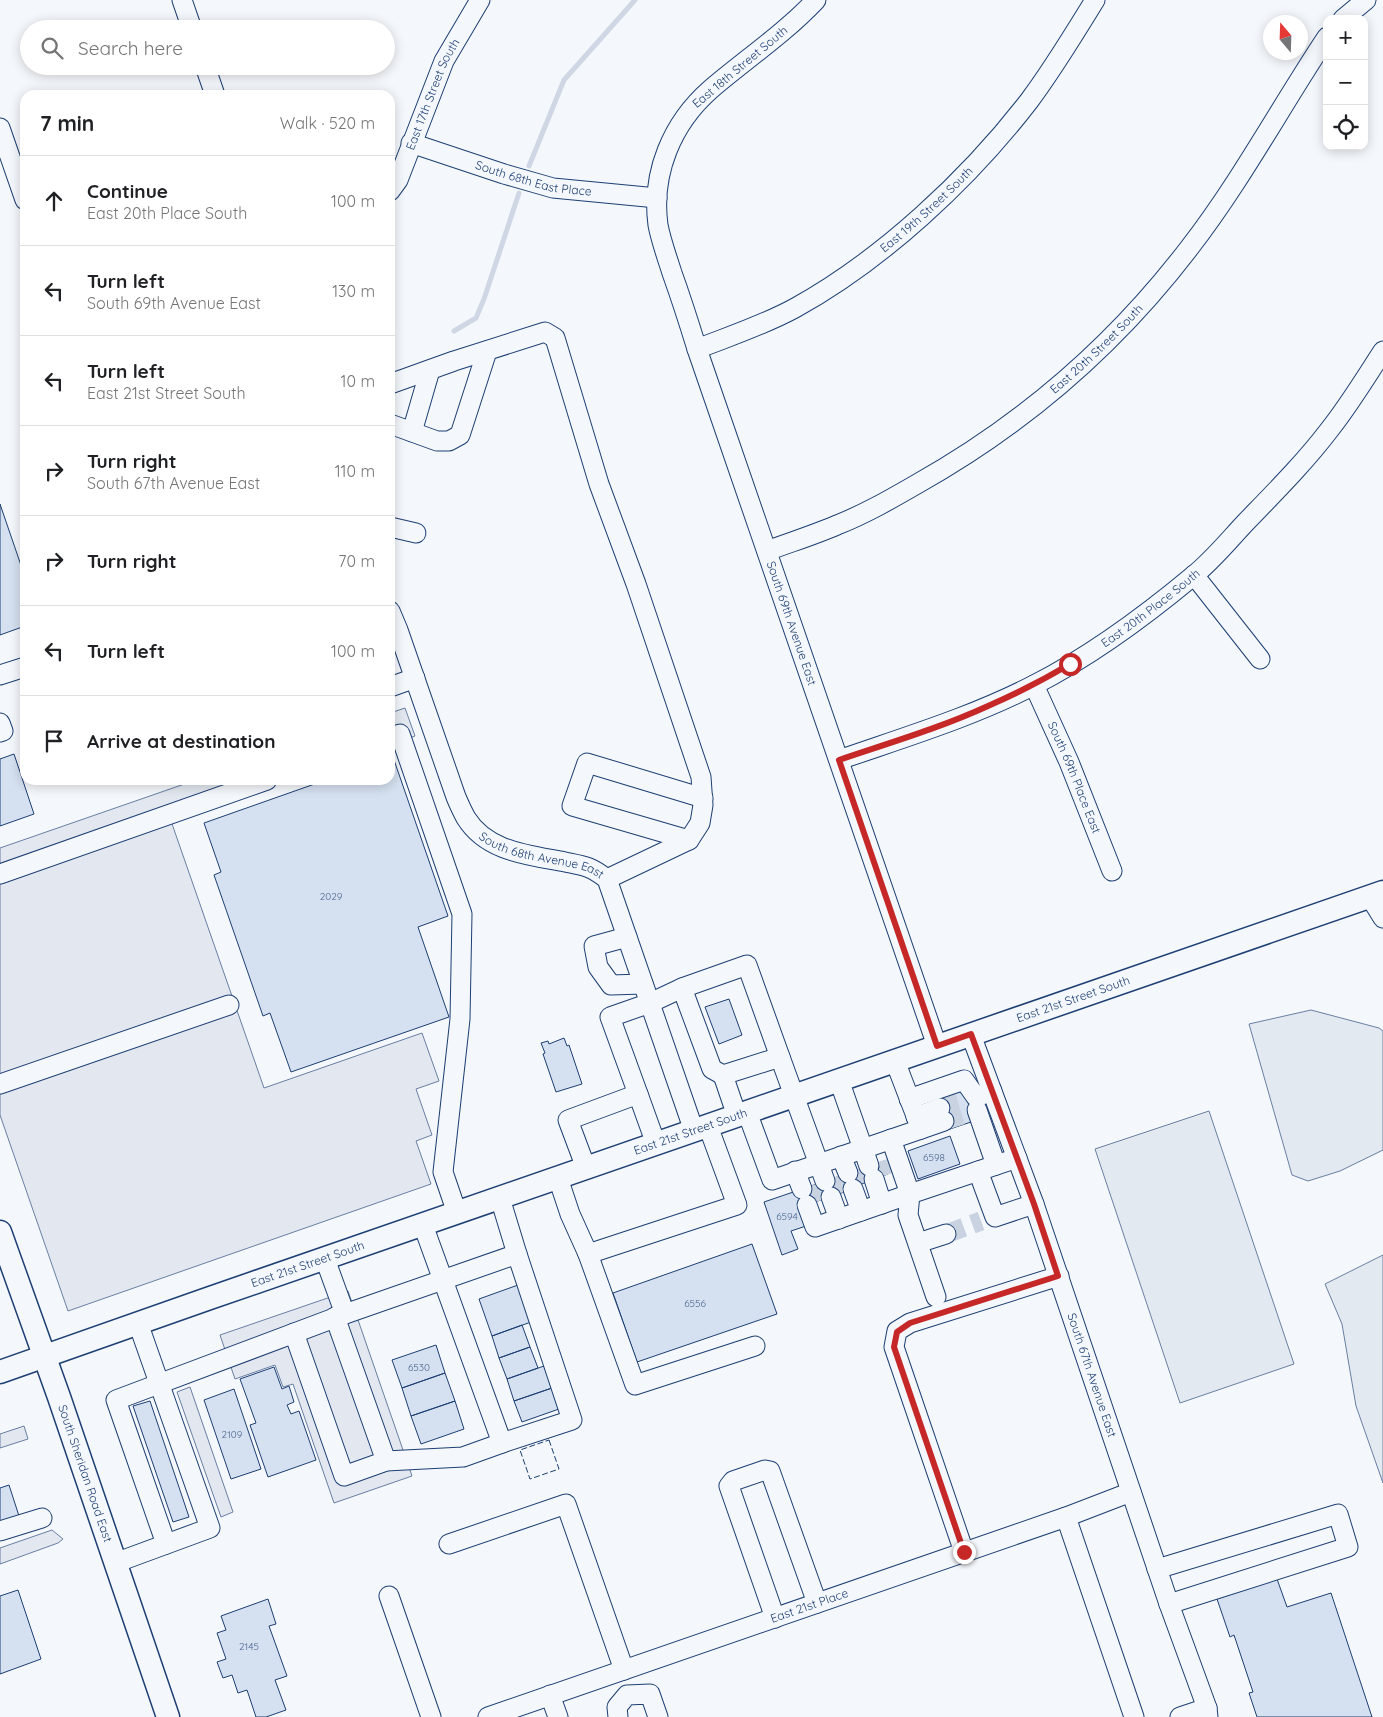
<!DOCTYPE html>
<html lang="en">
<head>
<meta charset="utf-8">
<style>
	:root { --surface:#fff; --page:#f6f6f6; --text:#202124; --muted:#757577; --line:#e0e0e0 }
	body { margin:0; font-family:Quicksand,sans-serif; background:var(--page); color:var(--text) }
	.controls { position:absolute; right:15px; top:15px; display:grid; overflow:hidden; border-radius:10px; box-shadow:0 2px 12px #0003 }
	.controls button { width:45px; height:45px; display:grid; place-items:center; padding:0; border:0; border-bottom:1px solid var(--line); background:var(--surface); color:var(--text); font:25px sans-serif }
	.compass { position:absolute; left:1263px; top:15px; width:45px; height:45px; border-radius:50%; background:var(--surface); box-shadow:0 2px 12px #0003; rotate:341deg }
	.stop { position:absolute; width:15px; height:15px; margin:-11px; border:4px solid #c62828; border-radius:50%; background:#fff }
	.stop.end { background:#c62828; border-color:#fff; box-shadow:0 1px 5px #0008 }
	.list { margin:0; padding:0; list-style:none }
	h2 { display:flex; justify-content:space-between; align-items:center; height:65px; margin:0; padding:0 20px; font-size:21px }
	h2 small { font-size:16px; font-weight:400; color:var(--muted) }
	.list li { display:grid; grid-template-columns:32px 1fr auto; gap:15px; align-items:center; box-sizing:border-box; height:90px; padding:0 20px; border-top:1px solid var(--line) }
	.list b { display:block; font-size:19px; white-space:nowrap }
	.list p { margin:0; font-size:16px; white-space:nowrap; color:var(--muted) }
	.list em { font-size:16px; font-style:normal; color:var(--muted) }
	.icon { flex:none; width:28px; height:28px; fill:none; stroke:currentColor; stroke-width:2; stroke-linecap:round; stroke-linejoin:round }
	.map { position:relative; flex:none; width:1383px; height:1717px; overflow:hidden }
	.search { position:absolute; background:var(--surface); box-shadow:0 2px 12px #0003; left:20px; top:20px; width:375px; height:55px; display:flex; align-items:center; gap:12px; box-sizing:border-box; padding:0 18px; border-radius:28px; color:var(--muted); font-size:19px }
	.panel { position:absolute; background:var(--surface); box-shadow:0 2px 12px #0003; left:20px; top:90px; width:375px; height:695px; border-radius:15px }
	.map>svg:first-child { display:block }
	.green { fill:#e3e9f0; stroke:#687fa3 }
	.parking { fill:#e3e8f0; stroke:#687fa3 }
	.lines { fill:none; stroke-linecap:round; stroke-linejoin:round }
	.stream { stroke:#cfd7e4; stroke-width:5 }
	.building { fill:#d5e0f0; stroke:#1d3f73 }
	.minor-tunnel { stroke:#c9d2e0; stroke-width:19; stroke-dasharray:19 9; stroke-linecap:butt }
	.minor-casing { stroke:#1d3f73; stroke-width:21 }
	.major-casing { stroke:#1d3f73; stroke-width:25 }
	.minor { stroke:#f4f7fb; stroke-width:19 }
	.major { stroke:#f4f7fb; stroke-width:22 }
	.fence { stroke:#1d3f73; stroke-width:1; stroke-dasharray:6 2.5; stroke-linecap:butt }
	.route { stroke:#c62828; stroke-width:6 }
	.labels { text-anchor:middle; stroke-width:4; stroke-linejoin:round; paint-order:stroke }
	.number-label { font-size:10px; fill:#4b6792 }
	.street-label { font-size:12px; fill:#1d3f73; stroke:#f4f7fb }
</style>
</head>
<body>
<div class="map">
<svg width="1383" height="1717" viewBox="0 0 1383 1717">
	<rect width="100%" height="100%" fill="#f4f7fb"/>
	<path class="green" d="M1311,1010L1379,1028L1383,1031V1150L1340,1171L1308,1181L1292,1175L1249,1024Z
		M1209,1111L1294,1364L1180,1403L1095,1149Z
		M1383,1255V1483L1356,1406L1342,1324L1325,1284Z"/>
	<path class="parking" d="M405,708L415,736L390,745V713Z
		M196,780H288L171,821L264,1088L422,1033L439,1081L416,1089L432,1135L416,1141L431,1184L68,1311L0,1115V848Z
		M348,1291L412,1476L334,1503L293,1384L283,1387L275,1365L235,1379L220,1335Z
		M190,1387L233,1512L221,1517L177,1392Z
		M24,1426L28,1439L0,1448V1434Z
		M52,1530L63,1539L58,1543L0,1564V1548Z"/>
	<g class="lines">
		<path class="stream" d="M529,166L564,80L635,0
			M454,331L476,318L484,299L519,193"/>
	</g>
	<path class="building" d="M0,504L25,577V626L0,635Z
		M14,754L34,814L0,826V759Z
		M393,757L448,916L418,927L449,1017L291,1072L270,1013L263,1016L214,875L221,872L204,823L326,780H390V758Z
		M729,999L742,1035L719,1044L705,1007Z
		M564,1038L567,1046L569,1045L582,1084L556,1092L543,1054L545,1053L541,1043L548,1041L549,1044Z
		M964,1090L974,1121L947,1130L936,1099Z
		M950,1136L960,1164L918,1179L908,1151Z
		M884,1161L888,1174L859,1185V1187L803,1206L809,1225L791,1231L798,1249L782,1255L764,1202Z
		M752,1244L777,1314L637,1362L613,1293Z
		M518,1285L531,1322L492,1336L479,1299Z
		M522,1325L530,1347L499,1358L492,1336Z
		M436,1345L445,1373L402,1388L392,1360Z
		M530,1347L538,1368L507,1379L499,1358Z
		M544,1366L552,1388L514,1401L507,1379Z
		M274,1367L282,1389L289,1386L294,1402L287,1405L291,1414L299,1411L316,1460L268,1477L250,1425L256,1423L240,1379Z
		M445,1373L455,1401L411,1416L402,1388Z
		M552,1388L559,1409L522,1422L514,1401Z
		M234,1389L261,1469L231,1479L204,1400Z
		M150,1401L189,1517L173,1522L133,1406Z
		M455,1401L464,1429L421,1444L411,1416Z
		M9,1485L19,1516L0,1523V1488Z
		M1277,1579L1287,1607L1331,1593L1372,1717H1257L1249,1693L1253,1692L1234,1635L1230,1637L1217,1599Z
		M18,1590L41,1659L0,1674V1596Z
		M268,1599L276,1624L269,1626L287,1676L275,1680L286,1710L266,1717H256L247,1690L238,1693L232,1675L223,1678L217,1662L226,1659L217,1633L226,1630L221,1616Z"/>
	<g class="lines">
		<path class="minor-tunnel" d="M940,1108L967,1100
			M944,1121L971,1112
			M879,1162L884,1176
			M858,1169L863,1183
			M835,1177L841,1193
			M813,1185L819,1201
			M946,1234L981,1221"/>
		<g class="minor-casing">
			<g id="minor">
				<path d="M182,0L192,29"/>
				<path id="s1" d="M816,0C784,34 746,59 711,89C672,123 651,173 658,225C661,241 667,257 672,273C681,298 689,323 697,349L937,1046"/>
				<path d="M1343,19L1366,0"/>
				<path d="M205,66L215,95"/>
				<path d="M0,128L25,200"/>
				<path id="s2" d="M411,143L504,174L553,188L657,198"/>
				<path id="s3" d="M390,191L398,180L444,61L480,0"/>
				<path id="s4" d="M697,349C730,336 764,325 795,308C882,260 968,180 1029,101C1053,69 1074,34 1095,0"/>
				<path d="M390,384L454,361L545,332L555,338L599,484L636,584L701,777L703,805L700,823L689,840L607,879"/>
				<path d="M390,424L437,441H449L460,435L487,351"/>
				<path d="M412,432L430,370"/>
				<path d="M390,527L416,533"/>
				<path id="s5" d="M767,551C791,542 814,535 837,525C865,514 891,499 917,484C1024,424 1116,344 1190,247C1241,181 1281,106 1327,37"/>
				<path d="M1194,575L1260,659"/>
				<path id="s6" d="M390,611L398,630L456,797C459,804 462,811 466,818C487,852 529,855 565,862C585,866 590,866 607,879L694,1131"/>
				<path d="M0,675L25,667"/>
				<path id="s7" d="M1034,685L1069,762L1112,871"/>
				<path d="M390,687L415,678"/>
				<path d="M0,723L3,731L0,732"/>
				<path d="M390,737L400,734L462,914L460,1019L443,1172L457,1213"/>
				<path id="s8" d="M839,760C905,737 972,717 1034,685C1089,657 1145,616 1193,576C1212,561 1229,540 1246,522C1275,492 1305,462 1330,429C1349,405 1366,377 1383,351"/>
				<path d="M689,840L572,806L587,763L703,798"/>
				<path d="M0,874L267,780"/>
				<path d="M1370,897L1383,918"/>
				<path d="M627,937L594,946L598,967L611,985L643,984"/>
				<path d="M682,988L747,965L780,1057"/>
				<path id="s9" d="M971,1035L1034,1204L1169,1604L1207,1708L1208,1717"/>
				<path d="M723,1075L737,1116"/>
				<path d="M839,1080L869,1166"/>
				<path d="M0,1084L229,1005"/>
				<path d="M638,1094L610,1017L650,1003L682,988L712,1069L723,1075L780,1057L825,1181"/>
				<path d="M909,1099L964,1080L976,1097L992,1091"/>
				<path d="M977,1110L996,1165"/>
				<path d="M747,1112L772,1180L921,1129L895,1061"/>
				<path d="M916,1117L940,1108"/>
				<path d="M921,1129L944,1121"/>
				<path d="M841,1156L848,1173"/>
				<path d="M586,1168L568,1120L638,1094L656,1144"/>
				<path d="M795,1171L802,1189"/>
				<path d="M978,1171L995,1217L1034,1204"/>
				<path d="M558,1178L570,1214L588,1254L737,1205L708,1126"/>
				<path d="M874,1179L882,1204"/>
				<path d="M853,1189L861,1211"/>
				<path d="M831,1197L839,1219"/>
				<path d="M807,1205L815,1227L910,1194L891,1139"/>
				<path d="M918,1243L946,1234"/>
				<path d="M588,1254L635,1385L755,1346"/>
				<path d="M325,1259L345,1314"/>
				<path d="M936,1297L908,1215L910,1194L1017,1158"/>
				<path d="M335,1317L386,1461"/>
				<path d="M294,1333L344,1476L386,1461L463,1457L502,1443L423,1225"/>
				<path d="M502,1443L572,1420L517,1254"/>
				<path d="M1066,1517L1134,1717"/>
				<path d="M0,1531L42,1518"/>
				<path d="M166,1544L116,1400L345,1314L517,1254L500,1198"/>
				<path d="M449,1544L566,1504L624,1670"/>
				<path d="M964,1552L894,1347L897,1331L910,1323L1059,1276"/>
				<path d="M115,1563L210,1528L138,1323"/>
				<path d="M1157,1569L1338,1514L1348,1547L1169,1604"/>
				<path d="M389,1596L431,1717"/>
				<path d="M775,1618L729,1486L733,1481L765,1470L770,1471L817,1603"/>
				<path d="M550,1695L558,1717"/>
				<path id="s10" d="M488,1717L1066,1517L1131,1492"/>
				<path d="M618,1717L617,1707L627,1695L650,1694L658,1717"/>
				<path d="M1180,1717L1207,1708"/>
			</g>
		</g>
		<g class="major-casing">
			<g id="major">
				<path id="s11" d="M0,1232L59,1397L168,1717"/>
				<path id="s12" d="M0,1372L210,1298L1383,892"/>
			</g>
		</g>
		<use href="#minor" class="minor"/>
		<use href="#major" class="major"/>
		<path class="fence" d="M549,1440L559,1469L530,1479L520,1450Z"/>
	</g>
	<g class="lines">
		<path class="route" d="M964,1552L894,1347L897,1332L910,1323L1058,1276L1034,1204L971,1034L937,1046L839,760C889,743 940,728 988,706C1016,694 1043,680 1070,664"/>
	</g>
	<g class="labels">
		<g class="number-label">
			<text x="331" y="900">2029</text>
			<text x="934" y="1161">6598</text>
			<text x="787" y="1220">6594</text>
			<text x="695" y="1307">6556</text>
			<text x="419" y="1371">6530</text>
			<text x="232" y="1438">2109</text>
			<text x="249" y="1650">2145</text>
		</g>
		<g class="street-label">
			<text transform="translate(740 67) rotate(-40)" y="4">East 18th Street South</text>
			<text dy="4" stroke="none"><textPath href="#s3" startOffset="106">East 17th Street South</textPath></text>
			<text dy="4" stroke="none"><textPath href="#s2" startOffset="128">South 68th East Place</textPath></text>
			<text dy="4" stroke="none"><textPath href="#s4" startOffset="271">East 19th Street South</textPath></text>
			<text dy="4" stroke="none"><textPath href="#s5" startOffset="390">East 20th Street South</textPath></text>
			<text dy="4" stroke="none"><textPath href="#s8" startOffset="349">East 20th Place South</textPath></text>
			<text dy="4" stroke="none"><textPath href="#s1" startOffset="710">South 69th Avenue East</textPath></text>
			<text dy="4" stroke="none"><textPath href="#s7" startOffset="101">South 69th Place East</textPath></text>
			<text dy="4" stroke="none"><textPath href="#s6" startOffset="308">South 68th Avenue East</textPath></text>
			<text dy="4" stroke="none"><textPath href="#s12" startOffset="1136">East 21st Street South</textPath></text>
			<text dy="4" stroke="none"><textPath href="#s12" startOffset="731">East 21st Street South</textPath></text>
			<text dy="4" stroke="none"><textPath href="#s12" startOffset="326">East 21st Street South</textPath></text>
			<text dy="4" stroke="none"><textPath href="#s9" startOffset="361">South 67th Avenue East</textPath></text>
			<text dy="4" stroke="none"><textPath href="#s11" startOffset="256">South Sheridan Road East</textPath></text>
			<text dy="4" stroke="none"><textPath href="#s10" startOffset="340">East 21st Place</textPath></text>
		</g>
	</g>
</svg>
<div class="controls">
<button>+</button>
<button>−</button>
<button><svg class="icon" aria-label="locate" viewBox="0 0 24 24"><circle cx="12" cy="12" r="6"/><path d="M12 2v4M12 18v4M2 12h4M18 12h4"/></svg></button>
</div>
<svg class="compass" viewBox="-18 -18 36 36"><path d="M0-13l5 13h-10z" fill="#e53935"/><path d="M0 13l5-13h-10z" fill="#757577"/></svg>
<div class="stop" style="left:1070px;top:664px"></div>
<div class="stop end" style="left:964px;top:1552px"></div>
<div class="search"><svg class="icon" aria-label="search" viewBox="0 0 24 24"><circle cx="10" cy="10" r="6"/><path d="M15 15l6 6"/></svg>Search here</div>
<section class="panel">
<h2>7 min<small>Walk · 520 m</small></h2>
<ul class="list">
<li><svg class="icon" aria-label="ahead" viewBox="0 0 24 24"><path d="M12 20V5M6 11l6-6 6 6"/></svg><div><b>Continue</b><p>East 20th Place South</p></div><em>100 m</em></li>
<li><svg class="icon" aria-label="left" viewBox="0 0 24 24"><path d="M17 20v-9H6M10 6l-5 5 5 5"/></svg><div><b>Turn left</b><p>South 69th Avenue East</p></div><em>130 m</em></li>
<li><svg class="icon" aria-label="left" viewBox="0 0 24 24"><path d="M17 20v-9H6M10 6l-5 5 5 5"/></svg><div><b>Turn left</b><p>East 21st Street South</p></div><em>10 m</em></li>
<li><svg class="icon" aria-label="right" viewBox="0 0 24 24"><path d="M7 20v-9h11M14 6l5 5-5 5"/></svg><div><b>Turn right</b><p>South 67th Avenue East</p></div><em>110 m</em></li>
<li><svg class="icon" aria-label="right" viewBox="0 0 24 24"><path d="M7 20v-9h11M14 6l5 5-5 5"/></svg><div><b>Turn right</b></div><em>70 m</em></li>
<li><svg class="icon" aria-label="left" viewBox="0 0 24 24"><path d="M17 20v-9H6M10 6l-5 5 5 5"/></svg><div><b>Turn left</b></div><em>100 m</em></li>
<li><svg class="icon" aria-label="arrive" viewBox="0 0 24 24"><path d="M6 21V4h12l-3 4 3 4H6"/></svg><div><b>Arrive at destination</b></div></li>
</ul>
</section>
</div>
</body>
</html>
